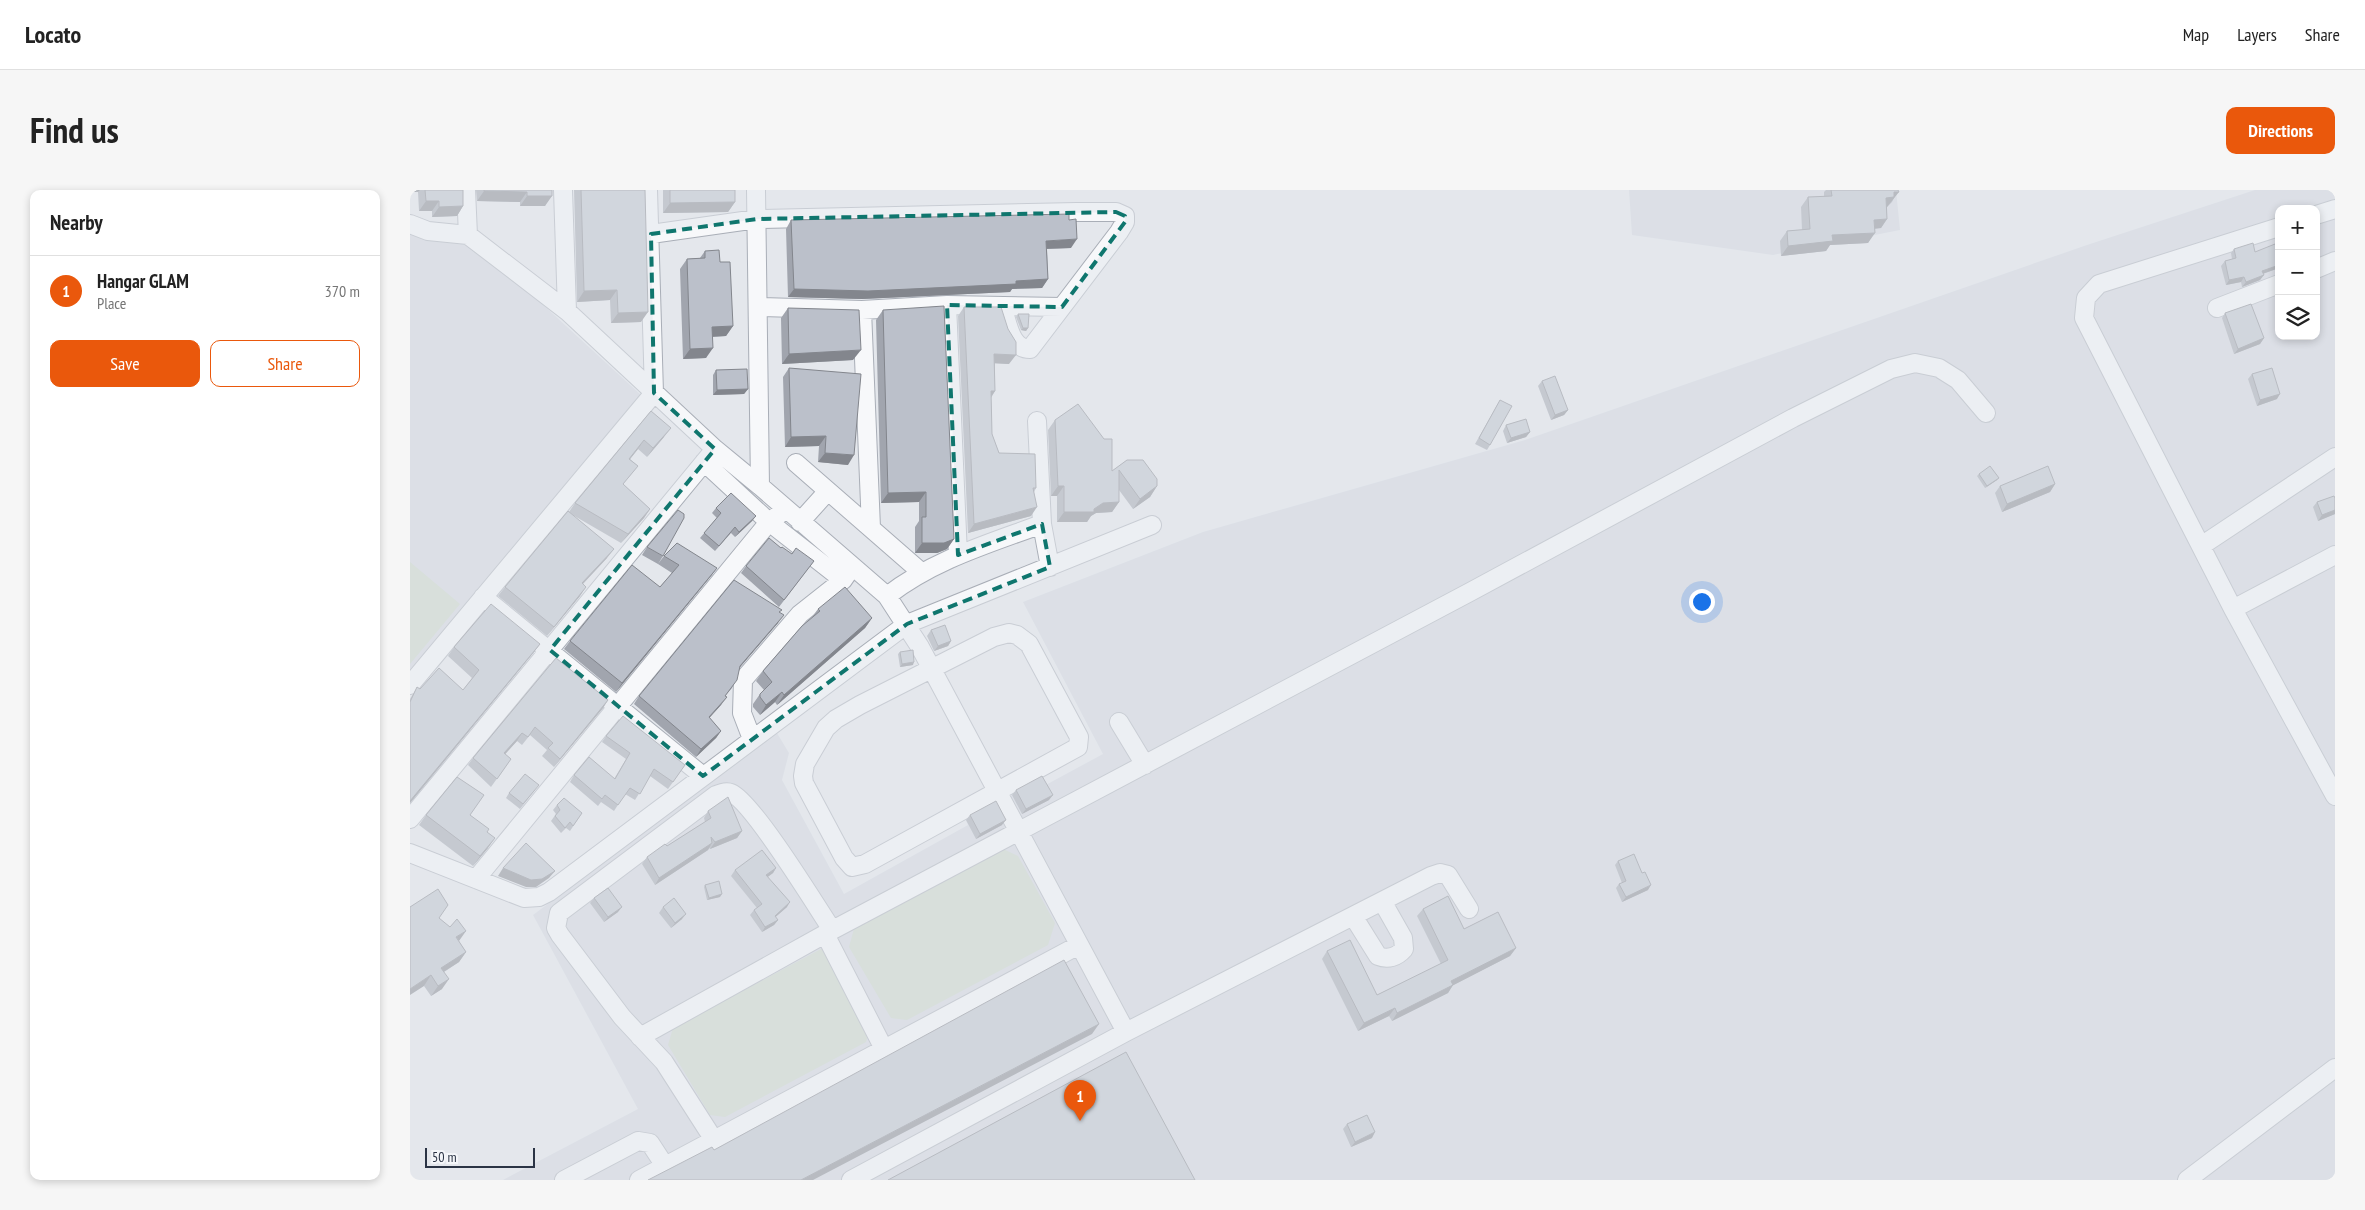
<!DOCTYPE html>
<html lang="en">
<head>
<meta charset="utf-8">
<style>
	:root { --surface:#fff; --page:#f6f6f6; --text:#222; --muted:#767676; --line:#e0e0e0; --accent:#ea580c }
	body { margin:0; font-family:"PT Sans Narrow",sans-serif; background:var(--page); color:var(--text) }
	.controls { position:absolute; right:15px; top:15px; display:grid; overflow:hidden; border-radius:10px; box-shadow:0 2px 8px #0003 }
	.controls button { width:45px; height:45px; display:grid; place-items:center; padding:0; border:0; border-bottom:1px solid var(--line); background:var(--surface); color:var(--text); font:25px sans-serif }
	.scale { position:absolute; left:15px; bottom:12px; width:110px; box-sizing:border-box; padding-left:5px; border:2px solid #2b3445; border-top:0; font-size:14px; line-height:18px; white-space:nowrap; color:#2b3445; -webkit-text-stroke:4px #f4f6f9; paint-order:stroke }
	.you { position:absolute; left:1291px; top:411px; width:18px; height:18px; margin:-12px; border:4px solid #fff; border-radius:50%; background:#1a73e8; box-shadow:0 0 0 8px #1a73e833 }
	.badge { display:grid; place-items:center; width:32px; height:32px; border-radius:50%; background:var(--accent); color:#fff; font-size:16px; font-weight:700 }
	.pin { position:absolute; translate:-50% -41px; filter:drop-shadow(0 1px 2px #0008) }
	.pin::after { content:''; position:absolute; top:26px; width:18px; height:15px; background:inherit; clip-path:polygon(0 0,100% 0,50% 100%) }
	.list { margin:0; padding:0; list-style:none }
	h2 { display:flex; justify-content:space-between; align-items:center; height:65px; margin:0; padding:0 20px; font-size:21px }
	h2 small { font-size:16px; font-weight:400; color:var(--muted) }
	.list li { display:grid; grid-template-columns:32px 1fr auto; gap:15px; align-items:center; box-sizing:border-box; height:70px; padding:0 20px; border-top:1px solid var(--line) }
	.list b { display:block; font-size:19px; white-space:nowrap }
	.list p { margin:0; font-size:16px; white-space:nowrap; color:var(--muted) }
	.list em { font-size:16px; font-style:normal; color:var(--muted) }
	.actions { display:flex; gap:10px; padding:15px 20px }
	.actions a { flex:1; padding:11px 0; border:1px solid var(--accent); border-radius:10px; text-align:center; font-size:18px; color:var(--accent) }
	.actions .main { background:var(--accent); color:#fff }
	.icon { flex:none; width:28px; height:28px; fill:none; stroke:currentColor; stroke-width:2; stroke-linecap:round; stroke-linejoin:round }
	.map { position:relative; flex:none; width:1925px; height:990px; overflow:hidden; border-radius:10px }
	header { display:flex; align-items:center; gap:30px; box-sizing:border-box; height:70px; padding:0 25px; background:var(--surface); border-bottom:1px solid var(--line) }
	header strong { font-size:24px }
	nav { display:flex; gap:28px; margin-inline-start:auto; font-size:18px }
	.intro { display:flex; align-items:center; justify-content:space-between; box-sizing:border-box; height:120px; padding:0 30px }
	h1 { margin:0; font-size:35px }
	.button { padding:12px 22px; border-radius:10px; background:var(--accent); color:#fff; font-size:18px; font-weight:700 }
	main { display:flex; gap:30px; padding:0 30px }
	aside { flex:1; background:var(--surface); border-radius:10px; box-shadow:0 2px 8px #0003 }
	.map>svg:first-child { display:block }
	.built { fill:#d2d6de; fill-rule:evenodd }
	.green { fill:#c9d6c5 }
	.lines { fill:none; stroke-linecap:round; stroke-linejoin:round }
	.minor-casing { stroke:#a9aeb7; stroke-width:20 }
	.minor { stroke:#f7f8fa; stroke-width:18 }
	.wall { fill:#a1a5ae }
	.shaded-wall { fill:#83868d }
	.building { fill:#bbc0ca; stroke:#83868d }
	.marked { fill:none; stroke:#0f766e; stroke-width:4; stroke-dasharray:10 6; stroke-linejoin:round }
</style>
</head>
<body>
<header>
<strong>Locato</strong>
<nav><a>Map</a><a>Layers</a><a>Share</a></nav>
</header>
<div class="intro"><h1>Find us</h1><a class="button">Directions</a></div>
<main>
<aside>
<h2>Nearby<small></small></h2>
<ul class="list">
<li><span class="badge">1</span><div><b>Hangar GLAM</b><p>Place</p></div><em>370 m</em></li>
</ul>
<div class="actions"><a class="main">Save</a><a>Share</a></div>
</aside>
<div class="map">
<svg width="1925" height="990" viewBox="0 0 1925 990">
	<rect width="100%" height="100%" fill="#e4e7ec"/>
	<path class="built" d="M1219,0H1486L1490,40L1363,65L1222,45Z
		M1845,0H1925V990H93L228,919L123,725L367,543L379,563L372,590L434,704L558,635L554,626L627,588L632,597L693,564L613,412L793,342L1115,250L1677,55ZM1869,19H1906V146H1869Z
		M0,41L50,45L79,65L231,205L0,491Z"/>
	<path class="green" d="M0,372L50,414L0,474Z
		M593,659L608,666L645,733L638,755L497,830L481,828L439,757L444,739Z
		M411,759L425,764L462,831L456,852L315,927L300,925L258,855L263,838Z"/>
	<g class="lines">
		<g class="minor-casing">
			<path id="minor" d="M56,0L58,45
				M153,0L157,121
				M346,0L350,296
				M1906,25L1925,19
				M0,34L18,41L58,45L157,121L305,259L350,296L477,406L510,457L716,842
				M1869,37L1689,94L1676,108L1674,128L1823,419L1925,606
				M241,44L347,29L667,22H706L715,26V32L709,42L620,159C600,159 598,132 592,116
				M1906,79L1925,71
				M537,115L548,365
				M349,117L452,120L537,115L652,117
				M1807,118L1869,94
				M452,120L461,338
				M627,231L632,334L640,377
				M294,272L359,332L433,390
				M386,273L511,382
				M390,332L417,302
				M1791,356L1925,267
				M477,406C523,370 578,354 632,334
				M73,407L293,586
				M1823,419L1925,365
				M599,443L607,445L619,454L669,547L668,557L455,674L442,677L434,668L394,593L393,586L395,574L416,538L426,529L450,515L584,447Z
				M0,495L244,203L238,0
				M709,532L735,575
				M342,549L332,523L333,490L390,424L433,390L442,377
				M0,629L305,259
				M0,663L114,708L129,707L139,702L497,434L742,335
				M66,689L359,332L376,319
				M943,726L968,766C978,770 987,767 994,759L993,748L972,711
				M415,744L474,859
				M230,847L415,744L1060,402L1383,228L1481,179L1505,173L1529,178L1548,190L1576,223
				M304,950L254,872L212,827L150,745L146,738L149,723L306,605C312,603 316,601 321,603C342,611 407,717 422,740
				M154,990L228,951L240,953L255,976
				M229,990L669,755
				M441,990L716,842L1021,686L1030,683L1038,685L1059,719
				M1777,990L1925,878"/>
		</g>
		<use href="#minor" class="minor"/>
	</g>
	<path class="wall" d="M0,0H53V16L47,26L22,27V21H9L8,2H0Z
		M66,0H142L135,16H110V12L67,11Z
		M164,0H235L231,132L201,133L200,110L167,112Z
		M253,0H325V12L318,22L253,23Z
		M1416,0H1488L1482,12L1477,17V29L1471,38L1465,39L1458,53L1420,55L1416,61L1371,66L1370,51L1377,41L1392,40L1391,17L1398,7H1414V2Z
		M381,30L661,58L637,59L638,89L632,98L602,99L600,102L452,109L378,107L376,39Z
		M1824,59L1845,62L1869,78L1853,84L1850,90L1832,97L1831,92L1816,95L1811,76L1815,71L1822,69L1821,63Z
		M295,61L310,72L323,136L316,146L303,147L296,168L273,169L270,79L277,69L290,68Z
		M554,117L599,174L585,173V201L581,208L582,244L589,263L626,298L624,302L621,326L558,343L548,126Z
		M378,118L443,170L372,174L371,128Z
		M473,120L544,349L537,359L527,363H505V337L509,331V312L471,313L466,130Z
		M1815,123L1854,148L1850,154L1824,164L1812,128Z
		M608,124L618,138L616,141L611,140L606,127Z
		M379,178L438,275L408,272L409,256L375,257L373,187Z
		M306,180L338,199L334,204L303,205V185Z
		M1842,184L1867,209L1847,216L1838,189Z
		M1132,191L1158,220L1154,225L1141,230L1128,196Z
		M1090,210L1080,255L1077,260L1065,254Z
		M241,221L254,247L237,267L228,259L220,269L228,276L213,294L240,319L234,328L211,353L161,324L197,368L173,394L170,406L137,446L88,406L95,397L159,322L165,313Z
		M645,230L702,281L717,270L747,296L740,307L723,319L709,300V312L702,322L686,323L681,326L677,332H647V306H641L638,240Z
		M1096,235L1120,242L1116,247L1097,253L1093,241Z
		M1569,284L1587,290L1575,298L1567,286Z
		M1645,294L1640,302L1592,322L1585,303L1590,296Z
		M1925,308V324L1908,331L1903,317L1907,312Z
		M306,318L346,326L342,331L325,347L321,343L305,361L290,348L307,328L302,323Z
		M237,357L253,366L248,374L232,365Z
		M371,358L382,364L404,371L369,417L331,383L336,376Z
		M254,366L307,378L301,386L206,502L154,459L160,451L250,397L262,383L248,374Z
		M408,419L462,428L455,438L367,515L365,512L350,525L343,517V514L350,504L354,500L346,491L353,481L402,427Z
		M370,422L368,433L330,477L322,498L315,506L311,515L299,528L311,541L306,548L286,567L224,514L229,506Z
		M521,440L541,451L538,456L524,461L517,446Z
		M130,454L124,462L0,613V509L7,497L10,499L53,500L62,488L38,466L44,457Z
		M490,462L503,475L490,477L488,464Z
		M146,468L198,510L193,518L144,577L132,566L137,560L120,545L112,555L107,551L95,564L101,569L81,597L58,575L63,568Z
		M196,546L275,575L258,599L240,586L225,610L215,604L204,621L191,612L188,616L160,592L164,585L204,589L216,569L192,552Z
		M125,600L110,619L96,608L99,603Z
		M606,600L639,610L612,624L602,605Z
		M147,615L172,623L160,641L156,638L151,643L141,631L146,624L143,620Z
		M298,621L332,641L327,648L300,659L299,658L298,660L245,695L232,674L237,667L257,656L295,632L294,628Z
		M16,625H60L77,642L78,658L63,676L9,635Z
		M560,625L592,635L566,649L556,630Z
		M1208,671L1238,700L1212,712L1206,698L1209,694L1212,693L1205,675Z
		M366,678L363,683L358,687L377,717L365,727L368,730L364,735L352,742L340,725L344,720L347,718L321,686L325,680Z
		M295,695L310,707L297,710L294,697Z
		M184,708L208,722L194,732L180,713Z
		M253,717L272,729L261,738L249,723Z
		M1013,719L1054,739L1106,758L1100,766L1043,795L1038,803L982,831L979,826L948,841L912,769L917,761L967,805L1031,774L1007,726Z
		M29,728L49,751L56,762L49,772L34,782L32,799L21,806L14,796Z
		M937,934L962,948L941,957L933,939Z"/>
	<path class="shaded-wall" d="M0,0H10L8,2H0Z
		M74,1L117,2L110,12L67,11Z
		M1484,2H1489L1477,17L1470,18L1476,8Z
		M117,6H142L135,16H110Z
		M16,11H29L22,21H9Z
		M325,12L318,22L253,23L260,13Z
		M53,16L47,26L22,27L29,17Z
		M1477,29L1471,38L1457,39L1464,30Z
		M1465,43L1458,53L1420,55L1416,61L1371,66L1378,56L1422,45Z
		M667,49L661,58L630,59L636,51Z
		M1869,75V78L1849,85L1852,81Z
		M1854,85L1850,90L1832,97L1836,92Z
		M1834,87L1831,92L1816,95L1819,90Z
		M638,89L632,98L602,99L600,102L452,109L378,107L384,99Z
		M207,100L200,110L167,112L174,101Z
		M238,122L231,132L201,133L208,123Z
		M323,136L316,146L295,147L302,137Z
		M613,138H618L616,141L611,140Z
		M1854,148L1850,154L1824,164L1828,159Z
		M303,158L296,168L273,169L280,159Z
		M451,160L443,170L372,174L379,164Z
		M584,164L606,165L599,174L578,173Z
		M338,199L334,204L303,205L307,200Z
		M581,201H585L579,210Z
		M1870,204L1867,209L1847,216L1850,210Z
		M1158,220L1154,225L1141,230L1145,225Z
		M261,238L254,247L237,267L243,258Z
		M1120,242L1116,247L1097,253L1101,248Z
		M416,246L409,256L375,257L381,247Z
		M234,250L228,259L213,278L219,269Z
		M415,263L444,265L438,275L408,272Z
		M1589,288L1587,290L1575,298L1577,296Z
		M1645,294L1640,302L1592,322L1597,314Z
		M648,296H654L647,306H641Z
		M747,296L740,307L723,319L730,309Z
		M516,302L509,312L471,313L478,303Z
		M709,312L702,322L686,323L681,326L677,332H647L654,322L684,319L693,313Z
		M627,317L621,326L558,343L564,334Z
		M240,319L234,328L211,353L218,344Z
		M1925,320V324L1908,331L1912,325Z
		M346,326L342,331L325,347L329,342Z
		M544,349L537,359L527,363H505L512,353Z
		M204,359L197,368L165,402L172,393Z
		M307,378L301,386L206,502L212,493Z
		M176,397L170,406L137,446L144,437Z
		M374,425L368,433L325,483L330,476Z
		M462,428L455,438L367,515L374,505Z
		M541,451L538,456L524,461L528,456Z
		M130,454L124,462L0,613V611Z
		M504,472L503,475L490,477L492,474Z
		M372,502L365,512L350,525L356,515Z
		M317,507L311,515L293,535L299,527Z
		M198,510L193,518L144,577L150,569Z
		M311,541L306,548L286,567L291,559Z
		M112,543L107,551L89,571L94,563Z
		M643,605L639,610L612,624L616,619Z
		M596,630L592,635L566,649L570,644Z
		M332,641L327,648L300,659L305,652Z
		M85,648L78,658L63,676L70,666Z
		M302,653L298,660L245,695L249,688Z
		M93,678L145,681L139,688L126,697H116L88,686Z
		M366,678L363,683L353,690L356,685Z
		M1241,695L1238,700L1212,712L1216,707Z
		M312,704L310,707L297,710L299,708Z
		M380,712L377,717L361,731L365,726Z
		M212,717L208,722L194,732L198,727Z
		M276,724L272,729L261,738L265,733Z
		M368,730L364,735L352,742L355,737Z
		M56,741L49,751L46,747Z
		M1106,758L1100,766L1036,799L1041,791Z
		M56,762L49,772L24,788L31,778Z
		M21,785L14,796L0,805V799Z
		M39,789L32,799L21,806L28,796Z
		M1043,795L1038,803L982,831L987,823Z
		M985,818L979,826L948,841L954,833Z
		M689,834L682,844L403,990H391Z
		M965,942L962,948L941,957L945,952Z"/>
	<path class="building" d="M15,0H53V16L29,17V11H16Z
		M74,0H142V6H117V2L74,1Z
		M171,0H235L238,122L208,123L207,100L174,101Z
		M260,0H325V12L260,13Z
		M1421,0H1488L1489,2H1484V7L1476,8L1477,29L1464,30L1465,43L1422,45L1423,51L1378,56L1377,41L1400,39L1398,7L1422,6Z
		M659,24V30L666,29L667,49L636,51L638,89L606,91V94L458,101L384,99L381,30Z
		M1843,53L1845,62L1865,54L1869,65V75L1852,81L1854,85L1836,92L1834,87L1819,90L1815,71L1826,68L1824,59Z
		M309,60L310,72H320L323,136L302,137L303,158L280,159L277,69L295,68V61Z
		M1841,114L1854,148L1828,159L1815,123Z
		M534,116L544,349L534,353H512V327H516V302L478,303L473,120Z
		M554,117H591L598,139L606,152V165L584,164L585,201H581L582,244L589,263L625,264L626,298H623L627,317L564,334Z
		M378,118L449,120L451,160L379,164Z
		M608,124H619L618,138H613Z
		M379,178L451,184L444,265L415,263L416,246L381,247Z
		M1862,178L1870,204L1850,210L1842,184Z
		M337,179L338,199L307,200L306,180Z
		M1145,186L1158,220L1145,225L1132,191Z
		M1090,210L1102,216L1080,255L1069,248Z
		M668,214L694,249H702V281L717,270H733L747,289V296L730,309L709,280V312L693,313L684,319V322H654V296H648L645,230Z
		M241,221L261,238L243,258L234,250L219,269L228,276L213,294L240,319L218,344L165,313Z
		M1116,229L1120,242L1101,248L1096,235Z
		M1580,276L1589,288L1577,296L1569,284Z
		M1638,276L1645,294L1597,314L1590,296Z
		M321,303L346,326L329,342L325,337L309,356L294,343L311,323L306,318Z
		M1924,306L1925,308V320L1912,325L1907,312Z
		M268,320L274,324V328L253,366L237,357Z
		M158,321L204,359L172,393L176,397L144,437L95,397Z
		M359,348L371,358L372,357L382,364L386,358L404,371L374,410L336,376Z
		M267,353L307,378L212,493L160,451L222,375L250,397L269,375L254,366Z
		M324,390L372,420L369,422L374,425L330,476L327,490L315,506L317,507L299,527L311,541L291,559L229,506Z
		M435,397L462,428L374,505L372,502L356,515L350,507V504L362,492L353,481L392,436L410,421L408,419Z
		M81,414L130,454L0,611V512L7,497L10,499L29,478L53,500L69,480L44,457Z
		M535,435L541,451L528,456L521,440Z
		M503,460L504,472L492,474L490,462Z
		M146,468L198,510L150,569L138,558L143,553L125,537L118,547L112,543L94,563L101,569L87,589L63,568Z
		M213,526L275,575L263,592L244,579L230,604L220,598L208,615L195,605L192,609L164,585L179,567L205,589L220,563L196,546Z
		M115,584L129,595L113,614L99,603Z
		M632,586L643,605L616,619L606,600Z
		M47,587L74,605L60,625L79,639L77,642L85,648L70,666L16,625Z
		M318,607L332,641L305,652L301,647L302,653L249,688L237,667L255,654L257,656L301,628L298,621Z
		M154,608L172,623L163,636L160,632L155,638L145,626L150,620L147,615Z
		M586,611L596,630L570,644L560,625Z
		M116,653L145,681L132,689L121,690L93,678Z
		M352,660L366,678L356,685L380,712L365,726L368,730L355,737L344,720L352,714L325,680Z
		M1224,664L1232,683L1235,682L1241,695L1216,707L1209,694L1216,691L1208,671Z
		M309,691L312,704L299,708L295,695Z
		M198,698L212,717L198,727L184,708Z
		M28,699L38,715L29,728L40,737L47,729L56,741L46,747L56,762L31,778L39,789L28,796L21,785L0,799V717Z
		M1038,706L1054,739L1088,722L1106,758L1041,791L1043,795L987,823L985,818L954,833L917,761L940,750L967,805L1038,770L1013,719Z
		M264,708L276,724L265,733L253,717Z
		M654,770L689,834L391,990H238L302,957L304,960Z
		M716,862L785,990H478Z
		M957,925L965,942L945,952L937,934Z"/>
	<path d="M0 0H1925V990H0ZM706,22L715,26V32L652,117L537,115L548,365L632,334L640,377L497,434L293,586L140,460L305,259L244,203L241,44L347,29Z" fill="#e4e7ec" fill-opacity=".55" fill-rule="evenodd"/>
	<path class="marked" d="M706,22L715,26V32L652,117L537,115L548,365L632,334L640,377L497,434L293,586L140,460L305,259L244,203L241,44L347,29Z"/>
</svg>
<div class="controls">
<button>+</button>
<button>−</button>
<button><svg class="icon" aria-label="layers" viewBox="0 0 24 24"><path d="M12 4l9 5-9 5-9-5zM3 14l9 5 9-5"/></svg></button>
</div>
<div class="scale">50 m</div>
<div class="you"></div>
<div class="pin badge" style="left:670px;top:931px">1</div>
</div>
</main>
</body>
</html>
